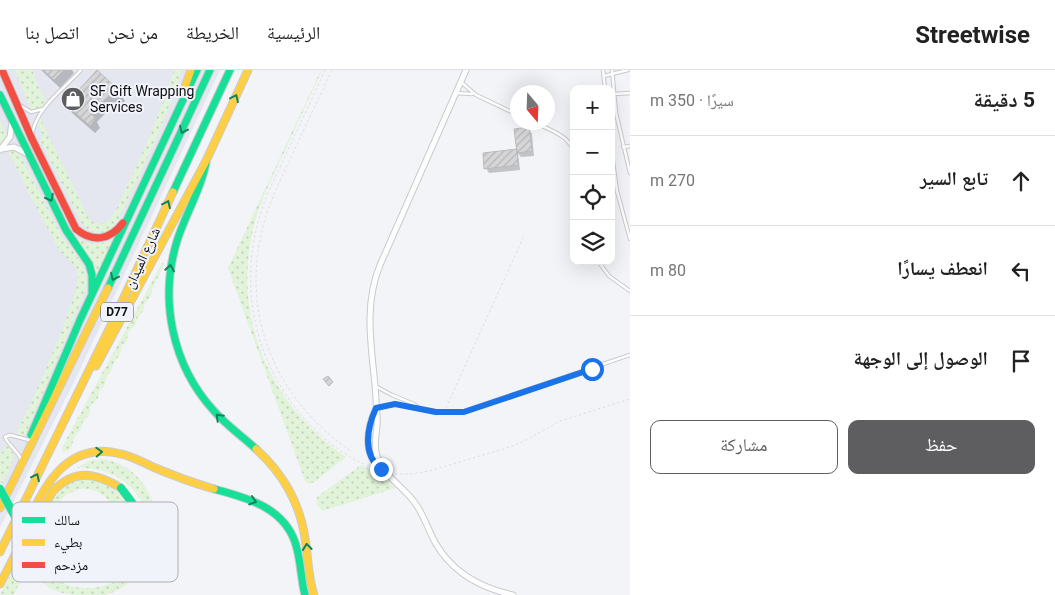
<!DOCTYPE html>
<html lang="ar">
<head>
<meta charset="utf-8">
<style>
	:root { --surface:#fff; --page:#f6f6f6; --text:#222; --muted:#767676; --line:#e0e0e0; --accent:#5e5e61 }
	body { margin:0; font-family:Roboto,"Noto Naskh Arabic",sans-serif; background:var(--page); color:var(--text); direction:rtl }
	.controls { position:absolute; right:15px; top:15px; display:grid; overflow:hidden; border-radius:10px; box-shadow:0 5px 20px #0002 }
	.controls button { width:45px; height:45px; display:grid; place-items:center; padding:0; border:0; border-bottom:1px solid var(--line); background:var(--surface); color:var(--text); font:25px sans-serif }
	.compass { position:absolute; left:510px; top:15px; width:45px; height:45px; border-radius:50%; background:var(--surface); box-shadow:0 5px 20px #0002; rotate:161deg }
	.stop { position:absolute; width:15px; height:15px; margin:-11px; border:4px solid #1a73e8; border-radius:50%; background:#fff }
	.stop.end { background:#1a73e8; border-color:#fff; box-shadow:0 1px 5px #0008 }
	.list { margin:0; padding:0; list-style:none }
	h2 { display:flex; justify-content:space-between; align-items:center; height:65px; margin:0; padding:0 20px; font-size:21px }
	h2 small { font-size:16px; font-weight:400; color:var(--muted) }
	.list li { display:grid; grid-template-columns:32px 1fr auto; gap:15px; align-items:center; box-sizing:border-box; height:90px; padding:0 20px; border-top:1px solid var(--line) }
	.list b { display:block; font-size:19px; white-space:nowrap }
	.list em { font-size:16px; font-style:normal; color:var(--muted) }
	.actions { display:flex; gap:10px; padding:15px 20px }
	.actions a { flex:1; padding:11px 0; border:1px solid var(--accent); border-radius:10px; text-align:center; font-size:18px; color:var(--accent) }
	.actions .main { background:var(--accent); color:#fff }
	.icon { flex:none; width:28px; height:28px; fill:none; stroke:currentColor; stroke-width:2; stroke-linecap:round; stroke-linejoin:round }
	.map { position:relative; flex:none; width:630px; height:525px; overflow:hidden; direction:ltr }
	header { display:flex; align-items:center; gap:30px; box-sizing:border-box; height:70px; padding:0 25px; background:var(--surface); border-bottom:1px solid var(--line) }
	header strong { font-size:24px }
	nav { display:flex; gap:28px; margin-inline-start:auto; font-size:18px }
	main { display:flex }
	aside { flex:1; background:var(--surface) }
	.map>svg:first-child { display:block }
	.built { fill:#e4e7f0 }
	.garden { fill:url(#garden-dots); fill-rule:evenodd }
	.shadow { fill:#0003 }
	.building { fill:url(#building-hatch); stroke:#bbbbbd }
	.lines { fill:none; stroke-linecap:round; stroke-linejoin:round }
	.lane-casing { stroke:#c9cacd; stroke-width:4.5 }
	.street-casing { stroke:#c9cacd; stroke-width:7 }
	.fast-casing { stroke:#c9cacd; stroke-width:9 }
	.slow-casing { stroke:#c9cacd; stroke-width:9 }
	.jam-casing { stroke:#c9cacd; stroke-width:9 }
	.path { stroke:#dededf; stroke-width:1; stroke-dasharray:2.5 2.5; stroke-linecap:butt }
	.lane { stroke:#fdfdfe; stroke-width:2.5 }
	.street { stroke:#fdfdfe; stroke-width:5 }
	.fast { stroke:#16e098; stroke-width:7 }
	.slow { stroke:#ffcf43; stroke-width:7 }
	.jam { stroke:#f24e42; stroke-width:7 }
	.fast-bridge-casing { stroke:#cfd0d2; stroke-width:9; stroke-linecap:butt }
	.fast-bridge { stroke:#16e098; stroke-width:8 }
	.oneway { stroke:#12825b }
	.route { stroke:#1a73e8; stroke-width:6 }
	.labels { text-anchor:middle; stroke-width:4; stroke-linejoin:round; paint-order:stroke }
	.shield { fill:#f1f3fa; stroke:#515356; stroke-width:1 }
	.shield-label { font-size:12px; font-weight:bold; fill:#0d0e10 }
	.poi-label { font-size:14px; fill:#0d0e10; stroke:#f1f3fa; text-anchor:start }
	.street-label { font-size:14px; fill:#0d0e10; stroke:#f1f3fa }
	.key { fill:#f1f3fa; stroke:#adaeb4; stroke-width:1 }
	.key-label { font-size:14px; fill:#0d0e10 }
</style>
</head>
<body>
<header>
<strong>Streetwise</strong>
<nav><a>الرئيسية</a><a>الخريطة</a><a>من نحن</a><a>اتصل بنا</a></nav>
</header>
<main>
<aside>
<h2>5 دقيقة<small>سيرًا · 350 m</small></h2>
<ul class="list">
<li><svg class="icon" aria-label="ahead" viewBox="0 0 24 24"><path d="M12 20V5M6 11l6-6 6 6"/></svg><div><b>تابع السير</b></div><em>270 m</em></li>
<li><svg class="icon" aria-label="left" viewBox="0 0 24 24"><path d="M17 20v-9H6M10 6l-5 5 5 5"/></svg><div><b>انعطف يسارًا</b></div><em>80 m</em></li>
<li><svg class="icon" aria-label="arrive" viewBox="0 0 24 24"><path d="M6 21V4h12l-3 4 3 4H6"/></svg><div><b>الوصول إلى الوجهة</b></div></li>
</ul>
<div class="actions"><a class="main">حفظ</a><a>مشاركة</a></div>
</aside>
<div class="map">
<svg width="630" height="525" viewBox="0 0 630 525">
	<defs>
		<pattern id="garden-dots" width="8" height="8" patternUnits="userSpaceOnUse" patternTransform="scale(1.25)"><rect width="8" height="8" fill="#e1f3d9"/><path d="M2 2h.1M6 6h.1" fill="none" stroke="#c0cfb9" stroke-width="1.8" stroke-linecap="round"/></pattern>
		<pattern id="building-hatch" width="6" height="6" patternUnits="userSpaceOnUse" patternTransform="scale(1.25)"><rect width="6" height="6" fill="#d6d5d8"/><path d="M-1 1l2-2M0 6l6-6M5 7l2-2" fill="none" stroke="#b6b6b8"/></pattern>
	</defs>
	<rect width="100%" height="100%" fill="#f3f4f8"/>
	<path class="built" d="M0,0H220L76,308L0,458Z"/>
	<path class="garden" d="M15,0H32L40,21L44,26L43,28L47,32L38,39H31Z
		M174,0H182C164,55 141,102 116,154C106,166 91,166 82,154L40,69L44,67L37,53L40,48L88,147L95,153H104C115,148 119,132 124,122C144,82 160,42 174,0Z
		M321,0H322C308,30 295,60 281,89C272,108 263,126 257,145C228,239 266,332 346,387L314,412L309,414L305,411L228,198Z
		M0,50L8,67L0,76Z
		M10,79L18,80L62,166L83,195L87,209L85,222L25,365L20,367L18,365L17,361C28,342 81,222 78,205C76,193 64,188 58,178C40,146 24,112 7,80Z
		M74,165C87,176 99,175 114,170L97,208L91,189L72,166Z
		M162,193L165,194L152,219L151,226L145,233L143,241L138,247L135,256L128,262L127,271L122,276L119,286L114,292L111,301L106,308L105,315L99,321L98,328L91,335L89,345L83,351L81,359L75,366L70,380L63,382L62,377Z
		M7,374C22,384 6,405 0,417V380L2,383Z
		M102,389C160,397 174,476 131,511C124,517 114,523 105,525C99,525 92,525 85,525C57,525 45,519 28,496L14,525H0L25,474C33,484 39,496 49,504C60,514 76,519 91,518C167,512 169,396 77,398L88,391Z
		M361,395L381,404L396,418L322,441L316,433L317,427Z
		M90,409C140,417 150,482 102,500C98,502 92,502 87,502C75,503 64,501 55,492C45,484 39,471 33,461C49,434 54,408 90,409ZM80,419C92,418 103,422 110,433C140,476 61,512 48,461L52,460C69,492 109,457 85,436C78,431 70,430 62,433L60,431L67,424Z"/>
	<path class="shadow" d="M41,0H72L74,3L60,18Z
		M120,22L125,31L120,37L115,33L97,52L100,58L95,63L72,43L67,34Z
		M529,59L532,64L534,86L521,87L518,83L520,100L489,103L486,98L516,80L518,84L516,60Z"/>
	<path class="building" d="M43,0H64L54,10Z
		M97,0L121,22L114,29L110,25L92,45L96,48L90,56L66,34Z
		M529,57L532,81L517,83L514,59Z
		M517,79L518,95L484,99L483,83Z
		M328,306L333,312L329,316L323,309Z"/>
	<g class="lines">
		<g class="lane-casing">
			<path id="lane" d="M603,0L605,19
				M612,0L616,43L630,103
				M604,6L628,0
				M461,12L476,25L518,45
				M456,23L472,24
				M614,24L630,23
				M21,36L31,42L43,39
				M534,52C549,60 567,64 574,81
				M32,66C35,38 64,19 81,0
				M623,77L630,76
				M611,78L617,121L630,169
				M598,191L609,206L630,221
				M377,317L392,325L414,334L420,339
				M378,338L395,334L436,343L464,341L630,285
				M21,389C17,380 7,374 5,367L10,365L29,370"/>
		</g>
		<g class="street-casing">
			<path id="street" d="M466,0L380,195C364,234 371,274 375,315C376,325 376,335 377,345C379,359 372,372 377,386C384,407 403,416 415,433C424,445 428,460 436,474C453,503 481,518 513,525
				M2,79L14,77L28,84
				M0,80L10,67L12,52
				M376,338C366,359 362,386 383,401"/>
		</g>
		<g class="fast-casing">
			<path id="fast" d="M0,25L66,160L89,194L92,205V223
				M206,93C201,120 185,145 177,171C159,230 172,295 214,341C226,355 242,366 256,379
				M173,122L230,0
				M108,218L210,0
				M31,365L80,250L197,0
				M214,419C249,428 288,439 297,479C301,494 301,510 305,525"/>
		</g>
		<g class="slow-casing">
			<path id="slow" d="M185,17L191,0
				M96,296L206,91L248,0
				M256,379C282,402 300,433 305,468C308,487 308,507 314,525
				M0,438L108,218
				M23,464C40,421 65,369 121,384C132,386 142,392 153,397C172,405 193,413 214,419
				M0,482L112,253L173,122
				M0,514L18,479L53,421C75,398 96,403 121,418"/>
		</g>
		<g class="jam-casing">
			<path id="jam" d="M2,0L32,69L76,159C93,173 110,170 123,153"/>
		</g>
		<path class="path" d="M325,0C312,29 299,57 285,86C277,104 267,122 261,142C242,202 249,267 283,320C303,353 335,382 370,397
			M332,0C319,28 306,55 293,83C283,104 273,124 266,146C237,239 273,328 352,382
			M446,338L523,168
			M395,404H412L429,401L510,377L524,371L560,351L630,329"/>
		<use href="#lane" class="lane"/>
		<use href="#street" class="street"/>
		<use href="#fast" class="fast"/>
		<use href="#slow" class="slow"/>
		<use href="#jam" class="jam"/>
		<g class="fast-bridge-casing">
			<path id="fast-bridge" d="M0,419C10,437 38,493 56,501C89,516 140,495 140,455C140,440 129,429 121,418"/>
		</g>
		<use href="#fast-bridge" class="fast-bridge"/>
	</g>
	<defs><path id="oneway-chevron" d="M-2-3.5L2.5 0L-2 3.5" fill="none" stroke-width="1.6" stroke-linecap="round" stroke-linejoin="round" transform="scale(1.25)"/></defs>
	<g class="oneway">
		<use href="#oneway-chevron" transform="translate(235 28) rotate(-65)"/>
		<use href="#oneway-chevron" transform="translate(183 60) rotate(115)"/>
		<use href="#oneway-chevron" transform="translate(50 128) rotate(63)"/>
		<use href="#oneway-chevron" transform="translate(167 134) rotate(-65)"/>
		<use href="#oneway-chevron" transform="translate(170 198) rotate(-81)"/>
		<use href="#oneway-chevron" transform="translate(114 207) rotate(115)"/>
		<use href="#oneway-chevron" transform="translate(219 347) rotate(-135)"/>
		<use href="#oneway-chevron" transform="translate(99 382) rotate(-3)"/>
		<use href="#oneway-chevron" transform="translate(36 407) rotate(-64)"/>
		<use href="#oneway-chevron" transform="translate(253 431) rotate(18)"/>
		<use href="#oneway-chevron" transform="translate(307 477) rotate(-96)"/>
	</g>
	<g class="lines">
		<path class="route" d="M381,399C362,384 367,358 376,338L395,334L436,342H464L592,299"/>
	</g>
	<defs>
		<g id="shop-disc" transform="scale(1.25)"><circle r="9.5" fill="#5e5e61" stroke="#f1f3fa"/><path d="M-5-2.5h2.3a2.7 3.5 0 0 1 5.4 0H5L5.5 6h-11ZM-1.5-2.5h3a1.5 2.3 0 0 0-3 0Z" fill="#fff"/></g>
	</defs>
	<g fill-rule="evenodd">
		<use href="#shop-disc" x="73" y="29"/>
	</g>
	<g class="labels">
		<rect class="shield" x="101" y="232.5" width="32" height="19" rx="4"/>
		<g class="shield-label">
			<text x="117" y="246">D77</text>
		</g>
		<g class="poi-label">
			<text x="90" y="26">SF Gift Wrapping<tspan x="90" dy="16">Services</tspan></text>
		</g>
		<g class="street-label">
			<text transform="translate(142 188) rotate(-65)" y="5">شارع الميدان</text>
		</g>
	</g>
	<rect x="12" y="432" width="166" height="80" rx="8" class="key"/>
	<rect x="22" y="447" width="23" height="6" fill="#16e098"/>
	<rect x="22" y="469" width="23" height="7" fill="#ffcf43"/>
	<rect x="22" y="492" width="23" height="6" fill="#f24e42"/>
	<g class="key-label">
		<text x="54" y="455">سالك</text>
		<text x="54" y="477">بطيء</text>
		<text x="54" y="500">مزدحم</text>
	</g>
</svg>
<div class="controls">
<button>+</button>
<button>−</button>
<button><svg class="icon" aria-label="locate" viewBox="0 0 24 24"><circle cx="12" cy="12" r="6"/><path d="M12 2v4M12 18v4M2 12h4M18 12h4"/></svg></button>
<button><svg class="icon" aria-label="layers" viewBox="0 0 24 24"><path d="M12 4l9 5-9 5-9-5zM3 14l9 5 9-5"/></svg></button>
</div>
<svg class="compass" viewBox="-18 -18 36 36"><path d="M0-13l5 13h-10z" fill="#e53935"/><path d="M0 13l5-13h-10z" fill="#767676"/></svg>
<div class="stop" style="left:592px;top:299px"></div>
<div class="stop end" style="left:381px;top:399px"></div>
</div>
</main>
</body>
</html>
